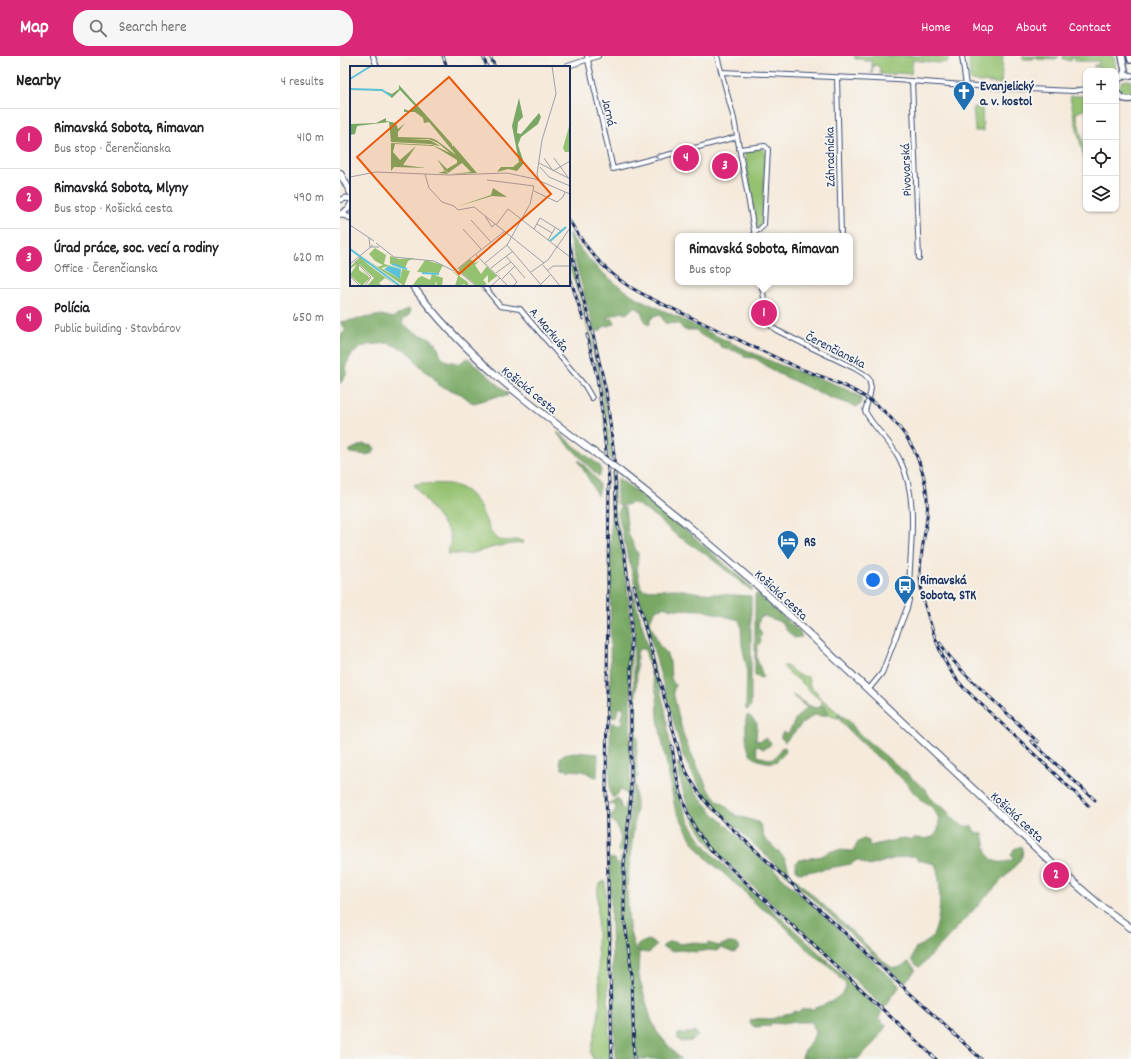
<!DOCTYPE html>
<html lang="en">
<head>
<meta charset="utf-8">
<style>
	:root { --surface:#fff; --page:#f6f6f6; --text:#202124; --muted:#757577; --line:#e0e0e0; --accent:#db2777 }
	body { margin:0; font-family:Dekko,sans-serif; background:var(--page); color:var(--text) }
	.controls { position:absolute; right:12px; top:12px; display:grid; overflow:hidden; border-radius:8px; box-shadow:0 1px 3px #0004 }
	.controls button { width:36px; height:36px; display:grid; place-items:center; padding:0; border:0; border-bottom:1px solid var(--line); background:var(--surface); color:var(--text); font:20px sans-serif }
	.you { position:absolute; left:533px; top:524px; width:14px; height:14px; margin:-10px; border:3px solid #fff; border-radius:50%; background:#1a73e8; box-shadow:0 0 0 6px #1a73e833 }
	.badge { display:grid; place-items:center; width:26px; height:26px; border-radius:50%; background:var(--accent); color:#fff; font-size:13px; font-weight:700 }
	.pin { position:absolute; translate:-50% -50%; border:2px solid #fff; box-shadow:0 1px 4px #0006 }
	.popup { position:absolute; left:335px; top:177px; width:178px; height:52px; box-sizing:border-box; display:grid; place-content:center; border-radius:8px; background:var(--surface); filter:drop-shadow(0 1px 3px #0005); font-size:13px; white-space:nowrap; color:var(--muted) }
	.popup b { font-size:15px; color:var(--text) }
	.popup::after { content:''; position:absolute; left:50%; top:100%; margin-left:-8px; border:8px solid transparent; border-top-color:var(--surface) }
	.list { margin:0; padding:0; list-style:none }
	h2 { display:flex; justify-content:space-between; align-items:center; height:52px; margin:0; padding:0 16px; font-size:17px }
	h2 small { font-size:13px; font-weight:400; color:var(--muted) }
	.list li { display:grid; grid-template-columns:26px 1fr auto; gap:12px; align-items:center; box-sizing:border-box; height:60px; padding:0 16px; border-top:1px solid var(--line) }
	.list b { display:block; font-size:15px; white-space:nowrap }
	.list p { margin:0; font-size:13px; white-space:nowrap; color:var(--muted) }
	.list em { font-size:13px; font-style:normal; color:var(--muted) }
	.icon { flex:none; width:22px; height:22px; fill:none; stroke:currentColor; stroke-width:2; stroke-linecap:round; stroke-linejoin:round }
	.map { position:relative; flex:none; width:791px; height:1003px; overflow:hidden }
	header { display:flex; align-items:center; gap:24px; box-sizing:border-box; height:56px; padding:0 20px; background:var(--accent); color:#fff }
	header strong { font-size:19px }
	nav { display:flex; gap:22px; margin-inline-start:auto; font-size:14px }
	.search { width:280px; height:36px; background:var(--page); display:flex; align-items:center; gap:10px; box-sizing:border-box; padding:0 14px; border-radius:16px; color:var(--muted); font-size:15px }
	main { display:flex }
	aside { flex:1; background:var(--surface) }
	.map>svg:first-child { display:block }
	.green { fill:#95c271; stroke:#587868 }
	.forest { fill:#78a863; stroke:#4a6c60 }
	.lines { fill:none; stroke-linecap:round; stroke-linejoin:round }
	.minor-casing { stroke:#3c4b71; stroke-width:6 }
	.tertiary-casing { stroke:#3c4b71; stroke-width:7 }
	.secondary-casing { stroke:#3c4b71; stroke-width:8 }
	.primary-casing { stroke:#3c4b71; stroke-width:8 }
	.minor { stroke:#fff; stroke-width:4 }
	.tertiary { stroke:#fff; stroke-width:5 }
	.secondary { stroke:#fff; stroke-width:5.5 }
	.primary { stroke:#fff; stroke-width:6 }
	.rail-casing { stroke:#1b2f5e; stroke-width:3 }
	.rail { stroke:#f6f6f2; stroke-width:1.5; stroke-dasharray:4.5; stroke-linecap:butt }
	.primary-bridge-casing { stroke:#3c4b71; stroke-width:8; stroke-linecap:butt }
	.primary-bridge { stroke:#fff; stroke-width:6 }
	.oneway { stroke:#8d97ae }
	.labels { text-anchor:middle; stroke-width:3.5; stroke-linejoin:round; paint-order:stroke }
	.poi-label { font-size:13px; font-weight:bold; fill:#1b2f5e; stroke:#f6f6f2; text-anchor:start }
	.street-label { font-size:13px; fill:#1b2f5e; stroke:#f6f6f2 }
	.inset-river { fill:none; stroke:#5ac1d7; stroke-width:2 }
	.inset-road { fill:none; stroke:#9e9fa9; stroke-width:1 }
	.view { fill:#e8590c; fill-opacity:0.15; stroke:#e8590c; stroke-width:2 }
	.inset-edge { fill:none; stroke:#1b2f5e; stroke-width:2 }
</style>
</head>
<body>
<header>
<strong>Map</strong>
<div class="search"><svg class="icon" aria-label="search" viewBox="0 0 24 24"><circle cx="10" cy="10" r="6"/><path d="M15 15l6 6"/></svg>Search here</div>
<nav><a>Home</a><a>Map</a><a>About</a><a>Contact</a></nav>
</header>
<main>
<aside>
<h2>Nearby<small>4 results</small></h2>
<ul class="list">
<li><span class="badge">1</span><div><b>Rimavská Sobota, Rimavan</b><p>Bus stop · Čerenčianska</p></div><em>410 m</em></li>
<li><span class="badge">2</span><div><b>Rimavská Sobota, Mlyny</b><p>Bus stop · Košická cesta</p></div><em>490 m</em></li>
<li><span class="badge">3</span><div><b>Úrad práce, soc. vecí a rodiny</b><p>Office · Čerenčianska</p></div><em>620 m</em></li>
<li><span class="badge">4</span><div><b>Polícia</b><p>Public building · Stavbárov</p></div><em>650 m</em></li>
</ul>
</aside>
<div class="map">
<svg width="791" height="1003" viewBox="0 0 791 1003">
	<rect width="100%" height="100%" fill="#f6f6f2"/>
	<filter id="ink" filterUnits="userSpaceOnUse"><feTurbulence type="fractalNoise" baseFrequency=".025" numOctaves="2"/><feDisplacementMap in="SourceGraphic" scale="8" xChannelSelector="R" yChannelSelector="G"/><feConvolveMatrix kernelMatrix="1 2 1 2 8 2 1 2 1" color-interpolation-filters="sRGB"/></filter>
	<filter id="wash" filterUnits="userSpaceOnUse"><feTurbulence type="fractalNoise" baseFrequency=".012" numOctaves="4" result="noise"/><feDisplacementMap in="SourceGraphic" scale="16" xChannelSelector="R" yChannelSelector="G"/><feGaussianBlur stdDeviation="0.9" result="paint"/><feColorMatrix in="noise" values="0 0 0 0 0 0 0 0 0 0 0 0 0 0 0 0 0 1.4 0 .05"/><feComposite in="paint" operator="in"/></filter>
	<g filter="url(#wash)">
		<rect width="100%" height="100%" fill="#f5eadb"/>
		<path class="green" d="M514,0H608V6L597,7L573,4L571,18L554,17V19L540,18V13L537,9L533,10L532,18V5H524L523,3H515Z
			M629,0H663L661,28L631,25L630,23Z
			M684,0L717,1L719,0L716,4L697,3V1H694L693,3H683L682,1Z
			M723,0H774L776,15H759V11H754V9H759V5H735V2H731V5L723,3Z
			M788,24L791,25V39H787L780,35V30L782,25Z
			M730,40H746V53L736,57L746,99L745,107L733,56Z
			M633,51H642L643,75H635Z
			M420,92L424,94L426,98L422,165L420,171L417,173L404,94Z
			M229,193C248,263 267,332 272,405L269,402L259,321L241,245L229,210Z
			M81,427C91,428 100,427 109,428C128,431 137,444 144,460C147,467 150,477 156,482C164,488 174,482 183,485V487L158,490L129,498H107C110,489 112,485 109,476L74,429L76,428Z
			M443,610H447L458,619L468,621L470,630L478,637L477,639L501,659H498V662L487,659C488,654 486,652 482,650L481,644C472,639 469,633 462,627C456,621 448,618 443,610Z
			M265,825L270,1003H253L251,996L258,963L260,944L257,886L258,831L261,827Z"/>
		<path class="forest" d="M229,177C246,205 270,225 297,242C343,263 387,286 433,306C462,319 494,324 521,341V348L517,351L488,341L437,317L418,304L414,302L404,301L403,297H398L397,295H394L382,291L380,290L378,286L375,287C367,281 362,282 356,274H344L339,268L325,267L320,258L314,260L310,264V268L308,269L303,261L301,254H299L297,251H294L286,258L282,256L268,261L267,263H273L275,266L274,268L263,271L260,275L257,276L254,275L229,182Z
			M67,253L70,254V258L63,264L62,267C67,271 72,275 78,278C82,280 87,280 90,282C99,288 98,298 104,303C108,307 114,305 118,308L128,302L168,337L167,340H158L134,347L131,346L121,338L98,329L94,322L85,315L78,308L73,300L66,294L48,287L28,289L20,292L11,299L6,309V319L0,328V279L6,275L0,266L42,259L53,262Z
			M217,376L260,410L261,416L259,420H258L217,377Z
			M23,388L33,390L35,393L33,397L26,399L10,397V394Z
			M239,404C247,413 266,427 257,440L252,429L239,406Z
			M271,416L274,418V451L285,507L291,570L290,743L284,794L280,797L278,794L281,783L277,770L269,762L270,759L274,757L276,752L274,748H269L277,742L279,744L282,753L284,754L285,747L288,742L287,738L280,733L279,737L273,742L270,737V668L274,666L277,669H283L281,662L284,654L282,651L278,653L276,661L273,662L270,655Z
			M278,422C325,453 367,493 409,529L412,532V535L363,496L336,479L316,461L298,449L292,447L283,450H280L277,447V426Z
			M281,451L285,452L288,477L298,498L297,514L301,532L304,534L337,533L361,537L411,540V649L409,653L406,654V649L407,612L402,589L401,570L399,564L362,554L332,553L326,551L317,553L312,560L310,566L319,589L325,595L330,606L331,622L335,630L333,636L344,682L368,733L378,745L384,748L395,759L418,766L421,770L424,782L445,802L450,818L548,909C558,916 561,909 569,906L576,914L565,926L560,924L381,758L365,741L343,700L287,498L278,456Z
			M291,529L325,652L336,731C344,759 355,779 374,800L542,955L539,962L546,969L545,972L534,987L518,1003H460C463,999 465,995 467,991C473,980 478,981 472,966H449L444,968L431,967L430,970L415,971L411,969L410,965C416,961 423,963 430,963C438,962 443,957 452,957L454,955L458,956C463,952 467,953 473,953C475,953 476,952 478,951C488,948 502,941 506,931L505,927L490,911L473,899L435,861L414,847L408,839L366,802L351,783L335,752L318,663L317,640L305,593H299L297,597L296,665L298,670L296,677L298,682L296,704L298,720L295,725L296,751L287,830L289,872L294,891L299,896L298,914L300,925L311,963L317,976L338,1001L341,1003H275L269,802L275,803L277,808H280L281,801L286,796L293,733L294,572Z
			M417,537L459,575L462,581L454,582L446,574L443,567L424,560L420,561L418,571L422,578L420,582L421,585C420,588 417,590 417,594C415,604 421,611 423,621L421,622L415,620V539Z
			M452,639L468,649L476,652L482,650C486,652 488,654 487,659L482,660L474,659L462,668L445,686L441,682V679L443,676L447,677L449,676L456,662L463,655L467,652Z
			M407,659L411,661L417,667L416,684L419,685L424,682L430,685L431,688L429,690L423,693L418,690H415L418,700C431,704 435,705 441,692L445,691L446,696C442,699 439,705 434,706C430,707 425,706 422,705C407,702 406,688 406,675C406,670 405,664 407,659Z
			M498,659C507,660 513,669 517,676L586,734C590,741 593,749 602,750C611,758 618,773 632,770L635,776L643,778C646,788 645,803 658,806C662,807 667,805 671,805L673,802L671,799L674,793L681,790C685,798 681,803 676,809L580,911L577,910L572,904C573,900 574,894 576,892C579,889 586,888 591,882C602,868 602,824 595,808L578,804L574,800C558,800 544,806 529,810L517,804L511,808L462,817L458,816L456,813V806L459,804L482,800L490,795L499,794L513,795C517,790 516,785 524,783L529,785V790L564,782L572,784L574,782C579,782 584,783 589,782C600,780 601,765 596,757C592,749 582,745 576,739C572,735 570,731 566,727C555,714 499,672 498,659Z
			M235,696L258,698L257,721C252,721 247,716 242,715C235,714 229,715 222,713C216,699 222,698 235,696Z
			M339,706L347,723L355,735L374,758L560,930L555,937L551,940V942L544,952L499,909L382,802C353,771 345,750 337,708Z
			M308,884L316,888V890L309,897L300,896L296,891L299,888Z
			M336,885L339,888L355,886L366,889L368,887L379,890C385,887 393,885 399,890V893L394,897L381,892L376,895L369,894L356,896L341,894L331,895L322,891L328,886Z
			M356,976L358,980L351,985L341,986L338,983V978Z"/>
	</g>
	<g filter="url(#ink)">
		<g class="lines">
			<g class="minor-casing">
				<path id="minor" d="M33,0L37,11
					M247,0L273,113L397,81
					M377,0L394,63L415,180
					M622,0L626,30
					M225,11L258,0
					M382,16L557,24L664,32L733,35L746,33
					M497,22L501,180
					M572,25L579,202
					M399,93L425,90L428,93L424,169L419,174L414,175
					M421,226L428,263L431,270L436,274L464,288L514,312L524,318L529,323L531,332L530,338L525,355C534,373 551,385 560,404C581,447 568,498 569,544L567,552L542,617L529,633
					M143,229L160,250L180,253L245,330L252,342"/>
			</g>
			<g class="tertiary-casing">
				<path id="tertiary" d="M0,144L6,142L11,143
					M0,158L8,153L11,148
					M0,158L11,162"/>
			</g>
			<g class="secondary-casing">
				<path id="secondary" d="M782,0L785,14L783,20
					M790,0L791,4
					M776,27C779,21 784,18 791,20
					M776,35C779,42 784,44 791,43"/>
			</g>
			<g class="primary-casing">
				<path id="primary" d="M0,117L11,137
					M72,229C125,300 185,345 255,397
					M281,416L344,466L414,526L715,810L761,850L791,872"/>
			</g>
			<use href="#minor" class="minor"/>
			<use href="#tertiary" class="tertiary"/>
			<use href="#secondary" class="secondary"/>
			<use href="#primary" class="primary"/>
			<g class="rail-casing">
				<path id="rail" d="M103,0L107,11
					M143,0L147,11
					M150,0L155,11
					M229,164C245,191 263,214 290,231C313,245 339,255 363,267C395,282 427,298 459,312C470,317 482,320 493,325C513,333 533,344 549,360C576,386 590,424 587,461C585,480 580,499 580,518C580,534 584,548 589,563C597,589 605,612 624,632L749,750
					M229,188L255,287L266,335L274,399L277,466L285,501L291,552V742L284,808V860L292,919L294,1003
					M229,218L243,263
					M247,279L257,321L262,356L269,425L266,735L272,1003
					M294,530L341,703C350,728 365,747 385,766L641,1003
					M600,587L610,601L625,618L698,686
					M691,685L755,744
					M332,690C337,729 343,759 368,791L596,1003"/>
			</g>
			<use href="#rail" class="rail"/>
			<g class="primary-bridge-casing">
				<path id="primary-bridge" d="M255,397L281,416"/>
			</g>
			<use href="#primary-bridge" class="primary-bridge"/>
		</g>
		<defs><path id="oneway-chevron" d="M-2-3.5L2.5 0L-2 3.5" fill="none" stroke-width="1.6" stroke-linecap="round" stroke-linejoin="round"/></defs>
		<use class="oneway" href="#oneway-chevron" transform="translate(318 101) rotate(166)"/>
	</g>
	<defs>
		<g id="church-pin" transform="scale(1.15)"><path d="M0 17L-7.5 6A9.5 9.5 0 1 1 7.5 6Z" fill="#1f6fb2" stroke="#f6f6f2"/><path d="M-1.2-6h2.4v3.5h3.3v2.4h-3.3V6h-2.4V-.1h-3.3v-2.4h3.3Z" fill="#fff"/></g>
		<g id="hotel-pin" transform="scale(1.15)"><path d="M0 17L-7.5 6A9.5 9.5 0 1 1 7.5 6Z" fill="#1f6fb2" stroke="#f6f6f2"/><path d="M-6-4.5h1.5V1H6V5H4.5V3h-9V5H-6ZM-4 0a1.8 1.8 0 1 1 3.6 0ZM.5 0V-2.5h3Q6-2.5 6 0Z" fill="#fff"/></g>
		<g id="bus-pin" transform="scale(1.15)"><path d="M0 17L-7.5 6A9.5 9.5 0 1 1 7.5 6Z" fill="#1f6fb2" stroke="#f6f6f2"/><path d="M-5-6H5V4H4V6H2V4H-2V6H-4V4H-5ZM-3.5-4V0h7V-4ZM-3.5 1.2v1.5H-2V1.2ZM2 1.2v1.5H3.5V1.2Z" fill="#fff"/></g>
	</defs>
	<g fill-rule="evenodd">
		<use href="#church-pin" x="624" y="36"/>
		<use href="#hotel-pin" x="448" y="485"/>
		<use href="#bus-pin" x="565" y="530"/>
	</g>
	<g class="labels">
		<g class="poi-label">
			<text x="640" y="34">Evanjelický<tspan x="640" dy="15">a. v. kostol</tspan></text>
			<text x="464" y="490">RS</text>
			<text x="580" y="528">Rimavská<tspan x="580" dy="15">Sobota, STK</tspan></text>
		</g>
		<g class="street-label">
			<text transform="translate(270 56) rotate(77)" y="5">Jarná</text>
			<text transform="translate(489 101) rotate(-91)" y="5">Záhradnícka</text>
			<text transform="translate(565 114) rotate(-92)" y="5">Pivovarská</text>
			<text transform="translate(210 273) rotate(50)" y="5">A. Markuša</text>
			<text transform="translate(496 293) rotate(27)" y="5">Čerenčianska</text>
			<text transform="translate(190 333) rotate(39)" y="5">Košická cesta</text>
			<text transform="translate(442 538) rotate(43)" y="5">Košická cesta</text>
			<text transform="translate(678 760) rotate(43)" y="5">Košická cesta</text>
		</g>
	</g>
	<g transform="translate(10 10)">
		<rect width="220" height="220" fill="#f5eadb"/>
		<path d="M220,57V86H215L213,82ZM25,182L36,189L34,198L60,205L54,220L11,190L28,201L33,199L25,195L19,188ZM39,200L52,203L50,213L31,202ZM40,190L49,193L65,192L58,195L55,202L40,198ZM10,191L20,200L47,220L35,212L29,217L32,220H17L24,212L9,198V204L16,209L10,202L20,212L12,220L0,209L7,198L0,203V201ZM120,193L125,197L130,194L147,210L138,217V209L133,214L137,218L131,220L130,217L131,220H127L109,205V202ZM130,194L137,200L131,208L125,199ZM75,194L93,199L89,207L67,206ZM103,206H104L123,220L118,217V220H114L115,218L105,220L108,210ZM82,208L93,212L92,220H86L87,217L86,216L85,220L63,219L68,212L72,210L80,214Z" fill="#95c271" fill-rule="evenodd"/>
		<path d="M49,19L102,78V81L103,79L127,107L99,108L121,106L112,97L98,107L94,103L98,108L88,107L95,105L87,93L97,103L107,97V94L84,80L45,78L43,86L50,94L66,80L53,99L76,102L44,101L41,105V77L83,79L100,87L88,77L79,73H58L80,74L90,80L80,78L41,76L39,56L7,60L5,68L0,69V58L26,57L36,52V55L46,57L48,63L55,57L48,66V71L81,72L86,74L106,89L79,56L74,57L73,52L65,46H54V43L60,45L65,40L50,24L42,32L34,25L5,23H29L42,28L49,23ZM169,32L173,51L168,56L167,67L171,68L189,47L191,51L188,58L171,71L168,79L174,97L167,105L158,103L147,106L151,101H163L169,96L162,60ZM143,122L157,131L142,130L106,141L141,129Z" fill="#78a863"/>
		<path d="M39,200L51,203L50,213L34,203Z" fill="#5ac1d7"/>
		<path class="inset-river" d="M0,13L21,0M0,23L32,24L41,30M200,175L216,161M0,183L50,220M42,198L57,203M72,207L89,208"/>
		<path class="inset-road" d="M194,92L203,105L220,95M204,92L220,114M189,97L218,112M190,101L199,111L220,120M75,108L79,122L92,136L104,140L108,144L124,141L194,197M0,111L26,106L99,109L157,107L185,113L220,128M189,114L187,108L192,74L206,28L202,0M184,125L207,136L213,131L215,126M135,150L142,161L145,158M121,154L141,176M187,158L202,167M0,159L24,175M146,159L158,143L220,191M113,163L131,183M184,163L190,152L211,165M19,172L20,181H29M198,174L205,162M26,177L44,191L84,195L104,205M157,179L192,220M125,188L158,220M156,190L175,212M5,195L21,211L15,220M135,197L157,179L180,138L184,120L137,114M0,198L23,179M193,199L210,220M141,202L163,185M107,203L155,165M108,205L126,220M197,205L203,200H220M181,206L198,194L220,162M146,207L161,196M160,207L167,216L163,220M0,210L10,220M152,213L165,200M191,218L200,209M141,220L150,212"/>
		<path class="view" d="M99,11L201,128L109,208L7,91Z"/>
		<rect width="220" height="220" class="inset-edge"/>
	</g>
</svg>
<div class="controls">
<button>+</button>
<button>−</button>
<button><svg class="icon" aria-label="locate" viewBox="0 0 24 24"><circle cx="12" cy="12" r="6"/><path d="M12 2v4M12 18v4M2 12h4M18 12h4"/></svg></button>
<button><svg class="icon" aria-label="layers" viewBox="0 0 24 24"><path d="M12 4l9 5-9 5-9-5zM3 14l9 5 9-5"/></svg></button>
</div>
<div class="you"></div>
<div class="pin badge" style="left:424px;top:257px">1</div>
<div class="popup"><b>Rimavská Sobota, Rimavan</b>Bus stop</div>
<div class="pin badge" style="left:716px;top:819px">2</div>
<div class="pin badge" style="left:385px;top:110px">3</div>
<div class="pin badge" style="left:346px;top:102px">4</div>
</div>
</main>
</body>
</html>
